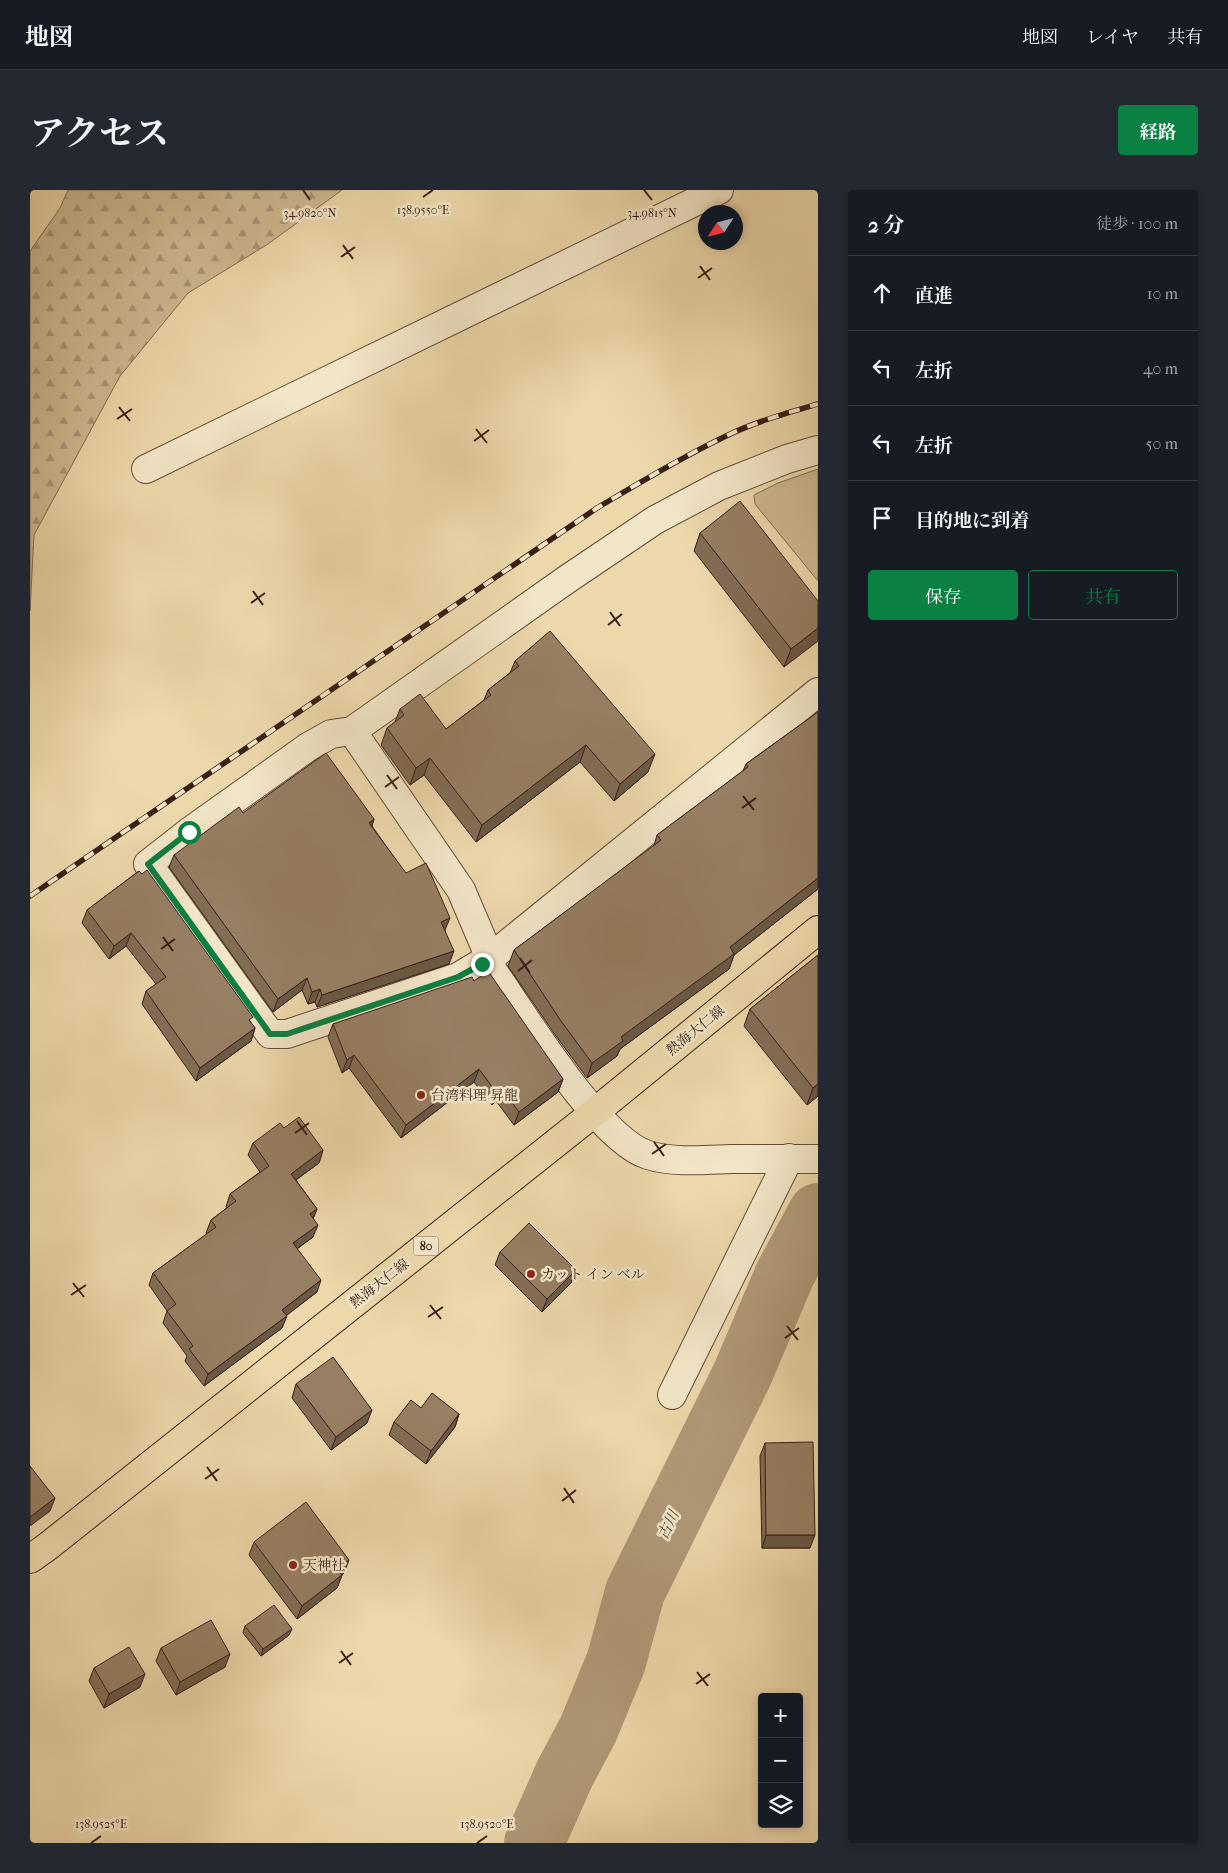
<!DOCTYPE html>
<html lang="ja">
<head>
<meta charset="utf-8">
<style>
	:root { --surface:#171b24; --page:#242831; --text:#f1f3f6; --muted:#9ea1a6; --line:#363941; --accent:#0b8043 }
	body { margin:0; font-family:"IM FELL French Canon","Noto Serif JP",serif; background:var(--page); color:var(--text) }
	.controls { position:absolute; right:15px; bottom:15px; display:grid; overflow:hidden; border-radius:5px; box-shadow:0 2px 8px #0003 }
	.controls button { width:45px; height:45px; display:grid; place-items:center; padding:0; border:0; border-bottom:1px solid var(--line); background:var(--surface); color:var(--text); font:25px sans-serif }
	.compass { position:absolute; left:668px; top:15px; width:45px; height:45px; border-radius:50%; background:var(--surface); box-shadow:0 2px 8px #0003; rotate:234deg }
	.stop { position:absolute; width:15px; height:15px; margin:-11px; border:4px solid #0b8043; border-radius:50%; background:#fff }
	.stop.end { background:#0b8043; border-color:#fff; box-shadow:0 1px 5px #0008 }
	.list { margin:0; padding:0; list-style:none }
	h2 { display:flex; justify-content:space-between; align-items:center; height:65px; margin:0; padding:0 20px; font-size:21px }
	h2 small { font-size:16px; font-weight:400; color:var(--muted) }
	.list li { display:grid; grid-template-columns:32px 1fr auto; gap:15px; align-items:center; box-sizing:border-box; height:75px; padding:0 20px; border-top:1px solid var(--line) }
	.list b { display:block; font-size:19px; white-space:nowrap }
	.list em { font-size:16px; font-style:normal; color:var(--muted) }
	.actions { display:flex; gap:10px; padding:15px 20px }
	.actions a { flex:1; padding:11px 0; border:1px solid var(--accent); border-radius:5px; text-align:center; font-size:18px; color:var(--accent) }
	.actions .main { background:var(--accent); color:#fff }
	.icon { flex:none; width:28px; height:28px; fill:none; stroke:currentColor; stroke-width:2; stroke-linecap:round; stroke-linejoin:round }
	.map { position:relative; flex:none; width:788px; height:1653px; overflow:hidden; border-radius:5px }
	header { display:flex; align-items:center; gap:30px; box-sizing:border-box; height:70px; padding:0 25px; background:var(--surface); border-bottom:1px solid var(--line) }
	header strong { font-size:24px }
	nav { display:flex; gap:28px; margin-inline-start:auto; font-size:18px }
	.intro { display:flex; align-items:center; justify-content:space-between; box-sizing:border-box; height:120px; padding:0 30px }
	h1 { margin:0; font-size:35px }
	.button { padding:12px 22px; border-radius:5px; background:var(--accent); color:#fff; font-size:18px; font-weight:700 }
	main { display:flex; gap:30px; padding:0 30px }
	aside { flex:1; background:var(--surface); border-radius:5px; box-shadow:0 2px 8px #0003 }
	.map>svg:first-child { display:block }
	.green { fill:#ceb992; stroke:#846c54 }
	.forest { fill:url(#forest-firs); stroke:#846c54 }
	.lines { fill:none; stroke-linecap:round; stroke-linejoin:round }
	.river { stroke:#b09978; stroke-width:60 }
	.minor-casing { stroke:#664d3a; stroke-width:30 }
	.major-casing { stroke:#391f15; stroke-width:30 }
	.minor { stroke:#f3e6c8; stroke-width:28 }
	.major { stroke:#edd8ab; stroke-width:28 }
	.rail-casing { stroke:#391f15; stroke-width:5.5 }
	.rail { stroke:#f3e6c8; stroke-width:4; stroke-dasharray:11; stroke-linecap:butt }
	.wall { fill:#826d55; stroke:#391f15 }
	.shaded-wall { fill:#6a5945; stroke:#391f15 }
	.building { fill:#977f63; stroke:#391f15 }
	.route { stroke:#0b8043; stroke-width:6 }
	.ticks { fill:none; stroke:#391f15; stroke-width:2 }
	.poi-dot { fill:#8f2418; stroke:#f3e6c8; stroke-width:2 }
	.labels { text-anchor:middle; stroke-width:5; stroke-linejoin:round; paint-order:stroke }
	.shield { fill:#f3e6c8; stroke:#715b4b; stroke-width:1 }
	.shield-label { font-size:12px; font-weight:bold; fill:#391f15 }
	.street-label { font-size:14px; fill:#391f15; stroke:#f3e6c8 }
	.poi-label { font-size:14px; fill:#391f15; stroke:#f3e6c8; text-anchor:start }
	.water-label { font-size:15px; font-style:italic; fill:#634a38; stroke:#f3e6c8 }
	.ticks-label { font-size:12px; text-anchor:middle; fill:#391f15; stroke:#f3e6c8; stroke-width:5; stroke-linejoin:round; paint-order:stroke }
</style>
</head>
<body>
<header>
<strong>地図</strong>
<nav><a>地図</a><a>レイヤ</a><a>共有</a></nav>
</header>
<div class="intro"><h1>アクセス</h1><a class="button">経路</a></div>
<main>
<div class="map">
<svg width="788" height="1653" viewBox="0 0 788 1653">
	<defs>
		<pattern id="forest-firs" width="22" height="20" patternUnits="userSpaceOnUse" patternTransform="scale(1.25)"><rect width="22" height="20" fill="#ceb992"/><path d="M5 1l3.5 6h-7zM16 11l3.5 6h-7z" fill="#a89676"/></pattern>
	</defs>
	<rect width="100%" height="100%" fill="#edd8ab"/>
	<filter id="stains"><feTurbulence type="fractalNoise" baseFrequency=".004" numOctaves="4"/><feColorMatrix values="0 0 0 0 .2 0 0 0 0 .09 0 0 0 0 .02 0 0 0 .5 -.17"/></filter>
	<radialGradient id="worn" r=".72"><stop offset=".6" stop-color="#630" stop-opacity="0"/><stop offset="1" stop-color="#630" stop-opacity=".3"/></radialGradient>
	<path class="green" d="M788,279V391L725,314L724,305L748,293Z"/>
	<path class="forest" d="M38,0H312L238,54L158,103L90,186L4,345L0,421V61L30,18Z"/>
	<g class="lines">
		<path class="river" d="M504,1653L535,1583L558,1540L586,1472L605,1402L712,1185L755,1084L788,1023"/>
		<g class="minor-casing">
			<path id="minor" d="M788,260L757,269L689,296L625,330L536,390L322,541L431,700L460,768L788,502
				M116,279L689,0
				M322,541L301,544L278,557L159,642L118,674L240,844H257L428,787L460,768L463,781C494,825 569,950 618,965C643,973 674,970 701,969C730,969 759,969 788,969
				M642,1205L759,968"/>
		</g>
		<g class="major-casing">
			<path id="major" d="M0,1369L17,1357L565,922L788,740"/>
		</g>
		<use href="#minor" class="minor"/>
		<use href="#major" class="major"/>
		<g class="rail-casing">
			<path id="rail" d="M0,706L567,318C609,293 650,268 694,247C724,232 757,223 788,214"/>
		</g>
		<use href="#rail" class="rail"/>
	</g>
	<path class="wall" d="M670,343L788,411L754,477L664,361Z
		M485,471L618,582L584,611L550,572L446,652L394,585L380,595L351,555L357,538L365,532L370,519L416,539L454,510L458,500L480,483Z
		M788,522V699L704,765L699,779L590,859L587,866L557,888L526,846L478,776L484,760L624,656L627,645L713,581L716,574Z
		M213,623L344,629L342,636L415,740L419,774L287,817L285,812L278,814L272,800L243,822L139,677L144,665Z
		M109,681L225,838L221,851L166,891L112,814L116,801L126,794L96,756L79,769L52,733L57,720Z
		M788,765V906L777,915L714,836L720,819Z
		M444,791L533,889L528,902L484,935L466,911L462,915L444,892L371,948L319,878L312,883L298,847L303,834Z
		M254,938L293,960L289,973L266,990L287,1019L283,1029V1047L267,1059L287,1102L256,1125L252,1138L174,1196L155,1171L157,1166L133,1133L137,1121L119,1095L123,1083L177,1044L176,1043L181,1030L197,1018L196,1017L200,1004L230,982L218,965L223,953Z
		M470,1062L546,1080L541,1093L512,1122L465,1075Z
		M266,1194L337,1233L301,1260L262,1208Z
		M391,1218L429,1224L425,1237L396,1274L359,1245L364,1232Z
		M735,1253L780,1358H732L730,1266Z
		M224,1352L314,1383L312,1385L307,1398L267,1429L219,1365Z
		M215,1436L259,1445L231,1466L213,1443Z
		M131,1458L195,1477L146,1505L126,1471Z
		M64,1478L110,1497L74,1518L59,1491Z"/>
	<path class="shaded-wall" d="M788,438V451L754,477L761,459Z
		M556,555L550,572L446,652L452,635Z
		M625,564L618,582L584,611L590,594Z
		M400,568L394,585L380,595L386,578Z
		M344,629L340,641L339,633Z
		M788,688V699L704,765L699,779L590,859L587,866L557,888L562,873L591,847L700,757Z
		M420,728L415,740L406,744L411,732Z
		M101,743L96,756L79,769L84,756Z
		M424,761L419,774L287,817L292,805Z
		M277,788L272,800L243,822L248,809Z
		M290,799L285,812L278,814L282,802Z
		M225,838L221,851L166,891L170,878Z
		M324,865L319,878L312,883L317,870Z
		M449,879L444,892L371,948L376,935Z
		M533,889L528,902L484,935L489,922Z
		M788,894V906L777,915L783,898Z
		M471,898L466,911L462,915L466,902Z
		M293,960L289,973L257,996L261,984Z
		M287,1019L282,1031L280,1024Z
		M288,1035L283,1047L258,1065L263,1053Z
		M546,1080L541,1093L512,1122L517,1109Z
		M291,1090L287,1102L248,1132L252,1120Z
		M257,1126L252,1138L174,1196L178,1184Z
		M342,1220L337,1233L301,1260L306,1247Z
		M429,1224L425,1237L396,1274L401,1261Z
		M25,1308L20,1321L0,1336V1327Z
		M736,1345H785L780,1358H732Z
		M319,1370L314,1383L302,1392L307,1379Z
		M312,1385L307,1398L267,1429L272,1416Z
		M262,1439L259,1445L231,1466L233,1459Z
		M200,1464L195,1477L146,1505L150,1492Z
		M115,1484L110,1497L74,1518L79,1504Z"/>
	<path class="building" d="M710,311L788,411V438L761,459L670,343Z
		M520,441L625,564L590,594L556,555L452,635L400,568L386,578L357,538L374,525L370,519L390,504L416,539L461,505L458,500L489,476L485,471Z
		M788,522V688L700,757L704,764L591,847L593,851L562,873L531,831L484,760L631,650L627,645L718,577L716,574Z
		M296,563L344,629L339,633L376,683L396,673L420,728L411,732L424,761L292,805L290,799L282,802L277,788L248,809L144,665L209,617L213,623Z
		M117,680L223,827L219,830L225,838L170,878L116,801L136,787L101,743L84,756L57,720L109,681L112,684Z
		M788,765V894L783,898L720,819Z
		M458,781L533,889L489,922L471,898L466,902L449,879L376,935L324,865L317,870L303,834L442,787L444,791Z
		M269,927L293,960L261,984L287,1019L280,1024L288,1035L263,1053L291,1090L252,1120L257,1126L178,1184L159,1159L163,1156L137,1121L146,1114L123,1083L186,1037L181,1030L206,1011L200,1004L239,976L223,953L250,933L254,938Z
		M499,1033L546,1080L517,1109L470,1062Z
		M303,1167L342,1220L306,1247L266,1194Z
		M402,1203L429,1224L401,1261L364,1232L381,1210L391,1218Z
		M783,1252L785,1345H736L735,1253Z
		M0,1276L25,1308L0,1327Z
		M276,1312L319,1370L307,1379L312,1385L272,1416L224,1352Z
		M244,1415L262,1439L233,1459L215,1436Z
		M181,1430L200,1464L150,1492L131,1458Z
		M99,1457L115,1484L79,1504L64,1478Z"/>
	<g class="lines">
		<path class="route" d="M159,642L118,674L240,844H257L428,787L452,774"/>
	</g>
	<path class="ticks" d="M273,0L280,10M614,0L622,10M393,7L403,0M313,55L323,69M311,67L325,57M670,76L680,90M668,88L682,78M89,217L100,231M87,229L102,219M446,239L457,253M444,251L459,240M223,401L233,415M221,413L235,403M580,422L590,436M578,435L592,424M357,585L367,599M355,597L369,587M713,606L724,620M712,618L726,608M133,747L143,761M131,759L145,749M490,768L500,783M488,781L502,770M267,931L277,945M265,943L279,933M624,952L634,966M622,964L636,954M43,1093L54,1107M41,1105L56,1095M400,1115L411,1129M398,1127L413,1117M757,1136L768,1150M755,1148L769,1138M177,1277L187,1291M175,1289L189,1279M534,1298L544,1313M532,1311L546,1300M311,1461L321,1475M309,1473L323,1463M667,1482L678,1496M666,1494L680,1484M61,1653L71,1646M447,1653L457,1646"/>
	<g class="poi-dot">
		<circle cx="391" cy="905" r="5"/>
		<circle cx="501" cy="1084" r="5"/>
		<circle cx="263" cy="1375" r="5"/>
	</g>
	<g class="labels">
		<rect class="shield" x="383.5" y="1046.5" width="25" height="19" rx="4"/>
		<g class="shield-label">
			<text x="396" y="1060">80</text>
		</g>
		<g class="street-label">
			<text transform="translate(665 840) rotate(-39)" y="5">熱海大仁線</text>
			<text transform="translate(349 1093) rotate(-38)" y="5">熱海大仁線</text>
		</g>
		<g class="poi-label">
			<text x="401" y="910">台湾料理 昇龍</text>
			<text x="511" y="1089">カット イン ベル</text>
			<text x="273" y="1380">天神社</text>
		</g>
		<g class="water-label">
			<text transform="translate(638 1335) rotate(-64)" y="5">古川</text>
		</g>
	</g>
	<g class="ticks-label">
		<text x="393" y="24">138.9550°E</text>
		<text x="280" y="27">34.9820°N</text>
		<text x="622" y="27">34.9815°N</text>
		<text x="71" y="1638">138.9525°E</text>
		<text x="457" y="1638">138.9520°E</text>
	</g>
	<rect width="100%" height="100%" filter="url(#stains)"/>
	<rect width="100%" height="100%" fill="url(#worn)"/>
</svg>
<div class="controls">
<button>+</button>
<button>−</button>
<button><svg class="icon" aria-label="layers" viewBox="0 0 24 24"><path d="M12 4l9 5-9 5-9-5zM3 14l9 5 9-5"/></svg></button>
</div>
<svg class="compass" viewBox="-18 -18 36 36"><path d="M0-13l5 13h-10z" fill="#e53935"/><path d="M0 13l5-13h-10z" fill="#9ea1a6"/></svg>
<div class="stop" style="left:159px;top:642px"></div>
<div class="stop end" style="left:452px;top:774px"></div>
</div>
<aside>
<h2>2 分<small>徒歩 · 100 m</small></h2>
<ul class="list">
<li><svg class="icon" aria-label="ahead" viewBox="0 0 24 24"><path d="M12 20V5M6 11l6-6 6 6"/></svg><div><b>直進</b></div><em>10 m</em></li>
<li><svg class="icon" aria-label="left" viewBox="0 0 24 24"><path d="M17 20v-9H6M10 6l-5 5 5 5"/></svg><div><b>左折</b></div><em>40 m</em></li>
<li><svg class="icon" aria-label="left" viewBox="0 0 24 24"><path d="M17 20v-9H6M10 6l-5 5 5 5"/></svg><div><b>左折</b></div><em>50 m</em></li>
<li><svg class="icon" aria-label="arrive" viewBox="0 0 24 24"><path d="M6 21V4h12l-3 4 3 4H6"/></svg><div><b>目的地に到着</b></div></li>
</ul>
<div class="actions"><a class="main">保存</a><a>共有</a></div>
</aside>
</main>
</body>
</html>
